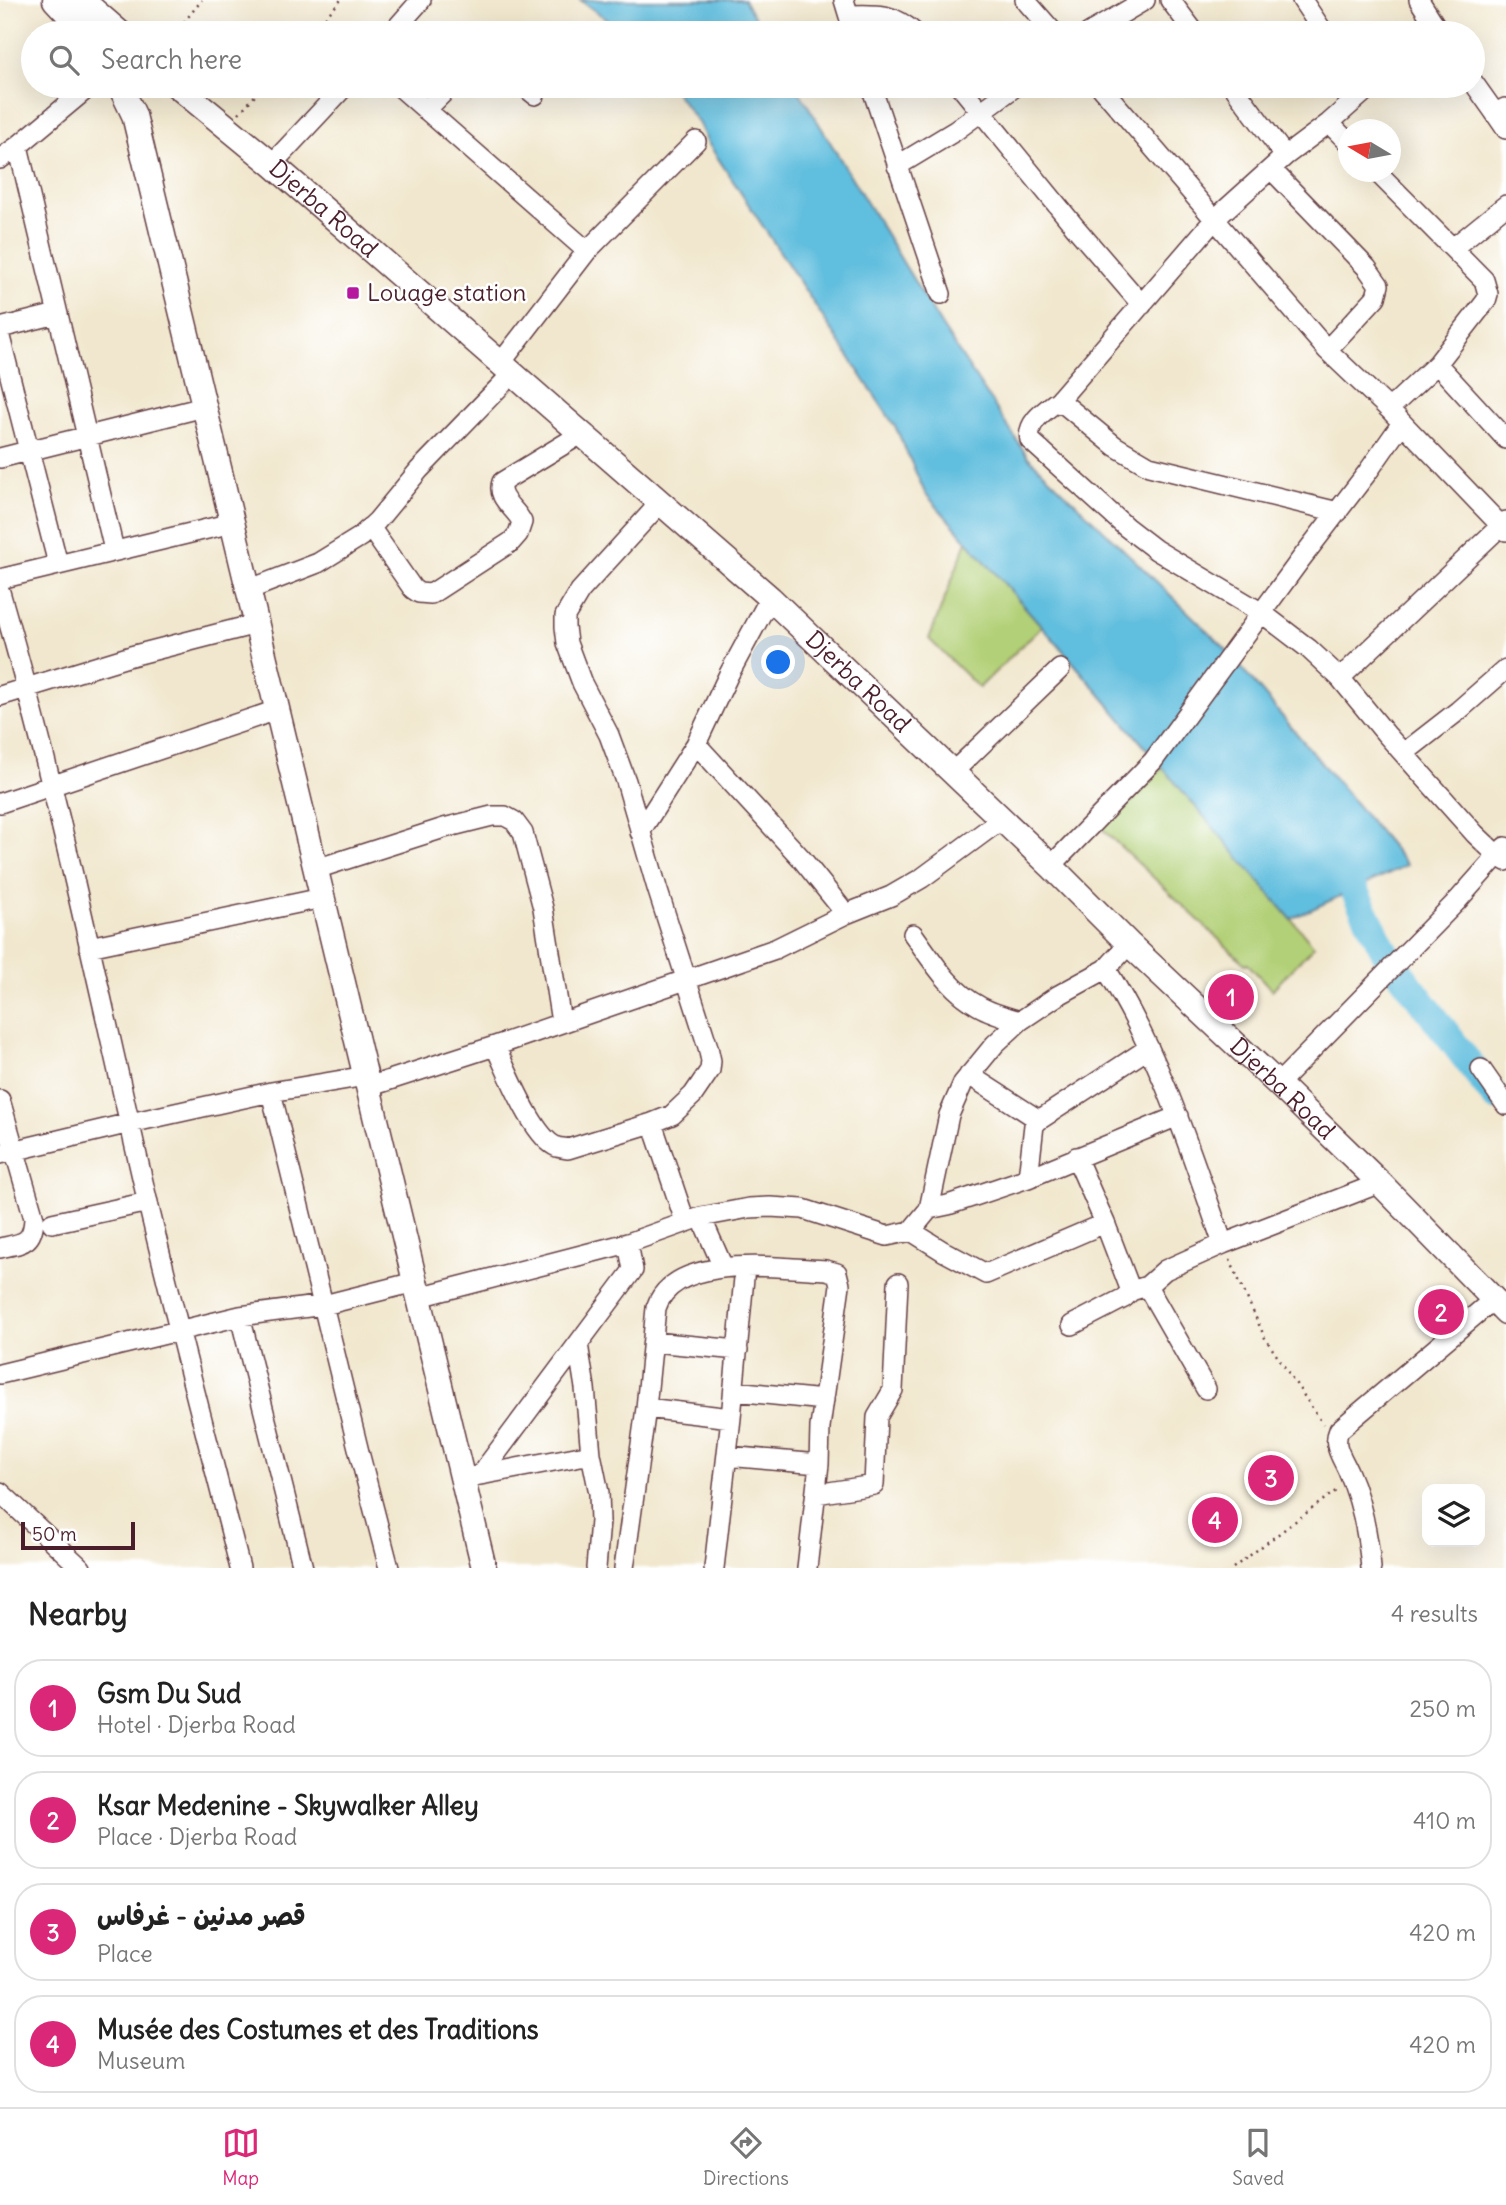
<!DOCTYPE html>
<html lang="en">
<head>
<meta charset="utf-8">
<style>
	:root { --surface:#fff; --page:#f2f2f2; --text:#222; --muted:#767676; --line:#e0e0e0; --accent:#db2777 }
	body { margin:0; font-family:Delius,"Playpen Sans Arabic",sans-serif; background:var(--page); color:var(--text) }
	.controls { position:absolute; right:21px; bottom:21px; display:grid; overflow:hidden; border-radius:14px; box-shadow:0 7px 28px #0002 }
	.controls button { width:63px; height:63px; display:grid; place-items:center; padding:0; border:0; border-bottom:2px solid var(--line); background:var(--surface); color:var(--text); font:35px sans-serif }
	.compass { position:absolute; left:1338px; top:119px; width:63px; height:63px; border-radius:50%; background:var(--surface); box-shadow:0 7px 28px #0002; rotate:280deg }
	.scale { position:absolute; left:21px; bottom:18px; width:114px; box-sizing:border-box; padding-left:7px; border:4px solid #4a1f2b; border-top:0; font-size:19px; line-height:24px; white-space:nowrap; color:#4a1f2b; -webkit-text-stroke:5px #fff; paint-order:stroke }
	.you { position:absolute; left:779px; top:663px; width:24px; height:24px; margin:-18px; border:5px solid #fff; border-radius:50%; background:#1a73e8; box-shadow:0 0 0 10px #1a73e833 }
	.badge { display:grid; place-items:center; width:46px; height:46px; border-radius:50%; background:var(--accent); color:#fff; font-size:23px; font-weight:700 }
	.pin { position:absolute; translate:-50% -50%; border:4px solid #fff; box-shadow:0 2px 7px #0006 }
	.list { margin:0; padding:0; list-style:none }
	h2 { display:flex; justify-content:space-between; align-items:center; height:91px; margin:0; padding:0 28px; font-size:30px }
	h2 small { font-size:23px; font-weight:400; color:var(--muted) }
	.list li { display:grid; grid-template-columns:46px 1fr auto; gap:21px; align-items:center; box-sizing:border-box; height:98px; margin:0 14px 14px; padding:0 14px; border:2px solid var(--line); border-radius:28px }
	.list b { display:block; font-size:26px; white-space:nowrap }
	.list p { margin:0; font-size:23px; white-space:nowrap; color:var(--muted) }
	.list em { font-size:23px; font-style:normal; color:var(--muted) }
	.icon { flex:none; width:38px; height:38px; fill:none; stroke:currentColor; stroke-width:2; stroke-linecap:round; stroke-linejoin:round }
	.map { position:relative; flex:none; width:1506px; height:1568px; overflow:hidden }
	.search { position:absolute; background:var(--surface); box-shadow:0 7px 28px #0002; left:21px; right:21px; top:21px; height:77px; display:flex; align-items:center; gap:18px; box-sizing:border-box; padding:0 24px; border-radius:38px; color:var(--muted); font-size:26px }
	.sheet { height:539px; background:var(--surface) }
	nav { display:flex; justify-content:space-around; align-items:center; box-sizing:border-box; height:98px; border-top:2px solid var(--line); background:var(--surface); font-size:19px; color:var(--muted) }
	nav a { display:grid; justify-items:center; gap:4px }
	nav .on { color:var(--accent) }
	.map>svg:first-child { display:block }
	.green { fill:#b2d077; stroke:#7e7851; stroke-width:2 }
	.water { fill:#60bede; stroke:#556e84; stroke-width:2 }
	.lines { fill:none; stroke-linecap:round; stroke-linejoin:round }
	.river { stroke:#60bede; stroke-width:28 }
	.minor-casing { stroke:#633d43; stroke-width:22 }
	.major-casing { stroke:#633d43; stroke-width:27 }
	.path { stroke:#633d43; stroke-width:2.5; stroke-dasharray:2 5; stroke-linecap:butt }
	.minor { stroke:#fff; stroke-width:19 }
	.major { stroke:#fff; stroke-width:24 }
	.poi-dot { fill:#b5179e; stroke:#fff; stroke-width:2.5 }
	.labels { text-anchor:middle; stroke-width:5; stroke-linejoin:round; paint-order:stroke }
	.street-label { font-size:24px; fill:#4a1f2b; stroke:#fff }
	.poi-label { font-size:24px; fill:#4a1f2b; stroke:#fff; text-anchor:start }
</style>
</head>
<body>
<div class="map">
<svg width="1506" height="1568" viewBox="0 0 1506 1568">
	<rect width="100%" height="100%" fill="#fff"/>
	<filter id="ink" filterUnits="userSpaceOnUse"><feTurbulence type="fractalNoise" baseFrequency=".0143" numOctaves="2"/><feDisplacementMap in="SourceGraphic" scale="14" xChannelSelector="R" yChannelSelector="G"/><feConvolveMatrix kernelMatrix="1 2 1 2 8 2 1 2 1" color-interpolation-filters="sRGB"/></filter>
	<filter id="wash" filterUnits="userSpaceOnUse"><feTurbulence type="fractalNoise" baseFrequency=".00686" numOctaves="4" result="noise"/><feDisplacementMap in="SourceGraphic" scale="28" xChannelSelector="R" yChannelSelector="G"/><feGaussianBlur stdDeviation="1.57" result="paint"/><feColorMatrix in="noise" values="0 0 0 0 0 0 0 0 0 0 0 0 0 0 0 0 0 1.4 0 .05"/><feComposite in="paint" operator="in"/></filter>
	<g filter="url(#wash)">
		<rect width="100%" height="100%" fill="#f1e7ce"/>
		<path class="green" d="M967,541L1042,626L979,688L929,639Z
			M1163,767L1314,946L1272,990L1247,963L1245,964L1100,827Z"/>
		<path class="water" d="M580,0H744L764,33H626Z
			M671,86H796L941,325L1028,457L1224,647L1407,865L1291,919L1060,647L925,493L896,428L708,143L699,124Z"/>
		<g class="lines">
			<path class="river" d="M1333,860L1350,882L1386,954L1495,1097"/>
		</g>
	</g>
	<g filter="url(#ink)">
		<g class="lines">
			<g class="minor-casing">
				<path id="minor" d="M844,0L854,33
					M1025,0L1054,33
					M1170,0L1195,33
					M1302,0L1324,33
					M1419,0L1440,33
					M849,15C879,14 892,13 915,33
					M392,33L421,0
					M1089,33L1145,0
					M1473,82L1495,113
					M399,86L587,251
					M524,86L535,95
					M871,86L941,294
					M960,86L1075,227L1142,305
					M1100,86L1327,350L1389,409L1506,531
					M1233,86L1285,156
					M1371,86L1329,123L1285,156L1215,219L1059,400C1046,410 1026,422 1030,440L1126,527L1156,550L1262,613L1309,649L1340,678L1386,734L1475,834L1497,855L1506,861
					M1505,108L1495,113L1506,129
					M426,110L450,86
					M1329,123L1348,142
					M18,146L114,550
					M0,159L18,146L90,86
					M272,164L345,86
					M897,166L955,131L1016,86
					M1271,169L1367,268L1379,285L1376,297L1327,350
					M1377,172L1484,280L1488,294L1486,301L1437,364L1506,439
					M1453,248L1506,205
					M0,328L57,314
					M0,337L58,564
					M500,364L587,251L696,141
					M1059,400L1115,446L1149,466L1338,512
					M1389,409L1437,364
					M0,458L204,407
					M370,527L413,589L419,593L431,594L511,542L518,534L522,522C516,508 496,499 502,482L581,434
					M0,579L232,523
					M248,590L318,563L360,537L377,521L419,470L512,374
					M0,592C58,792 100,996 147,1199C176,1322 209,1445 240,1568
					M1340,678L1506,521
					M0,696L131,656L256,624
					M696,744L801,858L846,914
					M1404,753L1458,711L1506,669
					M953,772L1060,669
					M0,803L277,710
					M640,832L696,744L729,674L770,598
					M1051,866L1153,761L1301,559L1367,473L1402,423
					M316,869L444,828L492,816H505L514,821L523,833L543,908L561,1022
					M913,934C932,960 949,990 979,1006C991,1013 1006,1017 1020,1021
					M1129,944L1106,969C1160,1054 1190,1150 1223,1244L1380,1183
					M89,947L322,898
					M495,1046C507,1070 533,1138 557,1147C561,1148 564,1148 568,1149L652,1123L672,1115L693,1095L710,1070L711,1061L708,1047L657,888L626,781L609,735L582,683L567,643L565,627V616L580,591L660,503
					M1481,1069L1506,1105
					M969,1075L1039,1120
					M1278,1084L1458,900L1505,847
					M368,1087L495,1046L775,949L846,914L891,896L922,878L1002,819
					M271,1092L359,1452L389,1568
					M0,1100L34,1218C33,1244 22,1243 0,1248
					M652,1123L685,1221
					M0,1154L130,1123L271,1092L366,1076
					M1028,1178L1034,1125L1039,1120L1149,1048
					M929,1209L948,1205L1028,1178L1178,1116
					M701,1217L723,1267
					M52,1223L148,1202
					M1105,1223L1131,1291L1147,1286L1165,1270L1223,1244
					M911,1231L943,1251L986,1274L1105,1223L1076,1157
					M1147,1286L1206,1389
					M419,1297L628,1243L701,1217L749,1208L770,1207L803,1209L887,1236L911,1231L929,1209L949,1115L963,1083L995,1044L1020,1021L1057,996L1106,969
					M240,1316L303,1568
					M1072,1325L1124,1298L1131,1291
					M653,1342L738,1350
					M578,1344L585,1388L591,1454L599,1493L600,1521L596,1568
					M0,1374L240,1316L324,1305L415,1282
					M734,1391L824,1400
					M646,1408L731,1418
					M727,1456L819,1464
					M481,1474L633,1270L628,1243
					M475,1476L591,1454
					M0,1492L81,1568
					M816,1494L874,1485L877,1417L893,1390L898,1283
					M624,1568L646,1408L656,1308C674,1252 781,1268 826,1270L837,1273L840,1285L820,1427L819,1464L807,1568
					M714,1568L731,1418L745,1267
					M1371,1568C1368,1534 1362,1502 1348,1471C1342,1457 1332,1446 1339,1430L1493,1300"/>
			</g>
			<g class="major-casing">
				<g id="major">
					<path d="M55,0L86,33"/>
					<path d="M82,0L120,33"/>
					<path d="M120,86L134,115L484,1568"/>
					<path id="s1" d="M177,86L272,164L770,598L1051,866L1129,944L1278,1084L1380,1183L1506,1312"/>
				</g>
			</g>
			<path class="path" d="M175,33L202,0
				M311,33L341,0
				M239,113L264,86
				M1230,1260L1265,1338L1323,1424
				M1233,1568L1337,1490"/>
			<use href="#minor" class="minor"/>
			<use href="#major" class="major"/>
		</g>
	</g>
	<rect class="poi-dot" x="346" y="286" width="14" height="14" rx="3.5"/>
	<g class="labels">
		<g class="street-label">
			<text dy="8" stroke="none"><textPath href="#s1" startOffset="191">Djerba Road</textPath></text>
			<text dy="8" stroke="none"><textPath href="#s1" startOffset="905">Djerba Road</textPath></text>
			<text dy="8" stroke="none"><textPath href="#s1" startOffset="1493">Djerba Road</textPath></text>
		</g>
		<g class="poi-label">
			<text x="367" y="301">Louage station</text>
		</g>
	</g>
</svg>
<div class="controls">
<button><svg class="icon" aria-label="layers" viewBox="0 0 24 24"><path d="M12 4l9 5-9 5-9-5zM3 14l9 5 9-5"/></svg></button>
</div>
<svg class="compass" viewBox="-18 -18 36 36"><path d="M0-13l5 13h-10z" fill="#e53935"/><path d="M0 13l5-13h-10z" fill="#767676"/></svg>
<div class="scale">50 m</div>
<div class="you"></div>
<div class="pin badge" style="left:1231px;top:997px">1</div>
<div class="pin badge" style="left:1441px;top:1312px">2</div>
<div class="pin badge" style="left:1271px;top:1478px">3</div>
<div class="pin badge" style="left:1215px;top:1520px">4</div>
<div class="search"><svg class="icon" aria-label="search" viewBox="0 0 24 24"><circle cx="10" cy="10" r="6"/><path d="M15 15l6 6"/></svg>Search here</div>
</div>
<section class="sheet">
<h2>Nearby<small>4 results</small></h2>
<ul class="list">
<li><span class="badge">1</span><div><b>Gsm Du Sud</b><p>Hotel · Djerba Road</p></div><em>250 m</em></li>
<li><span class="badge">2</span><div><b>Ksar Medenine - Skywalker Alley</b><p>Place · Djerba Road</p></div><em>410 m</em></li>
<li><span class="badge">3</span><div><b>قصر مدنين - غرفاس</b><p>Place</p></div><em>420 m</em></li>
<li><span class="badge">4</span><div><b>Musée des Costumes et des Traditions</b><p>Museum</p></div><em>420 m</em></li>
</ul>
</section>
<nav>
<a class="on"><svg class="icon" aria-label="map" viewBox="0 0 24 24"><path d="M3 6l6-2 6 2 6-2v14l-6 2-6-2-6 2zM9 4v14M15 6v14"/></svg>Map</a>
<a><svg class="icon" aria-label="directions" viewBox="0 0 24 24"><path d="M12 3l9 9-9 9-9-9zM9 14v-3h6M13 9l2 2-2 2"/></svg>Directions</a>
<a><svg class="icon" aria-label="saved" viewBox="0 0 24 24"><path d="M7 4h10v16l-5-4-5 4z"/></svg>Saved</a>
</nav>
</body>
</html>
